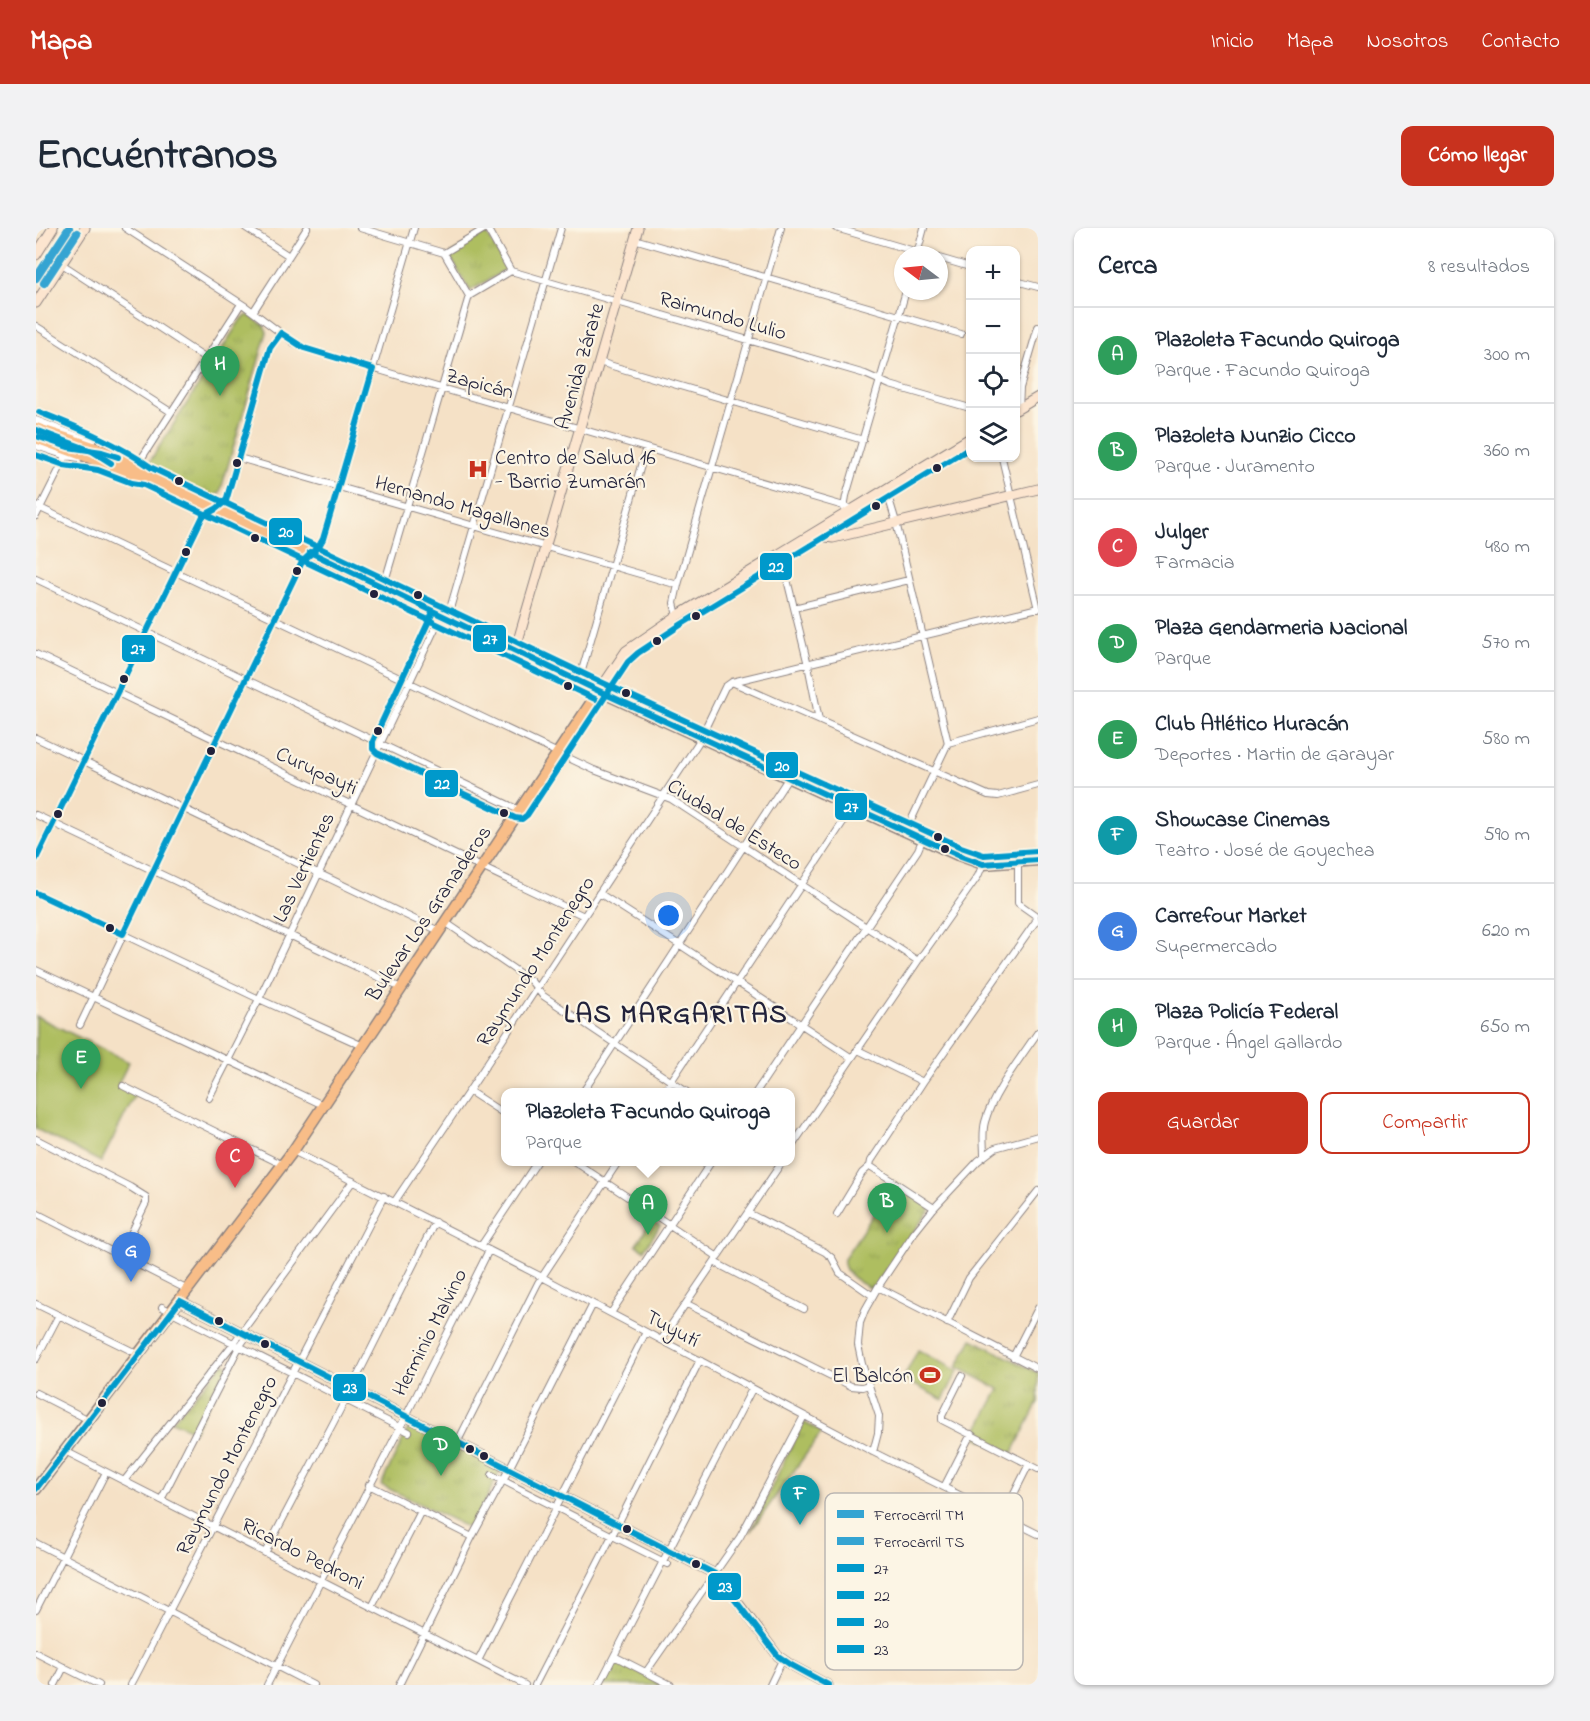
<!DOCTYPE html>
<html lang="es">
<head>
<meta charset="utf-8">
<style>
	:root { --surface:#fff; --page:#f2f2f3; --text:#1f2937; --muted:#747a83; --line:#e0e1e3; --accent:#c8321e }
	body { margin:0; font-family:"Indie Flower",sans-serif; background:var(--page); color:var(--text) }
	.controls { position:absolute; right:18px; top:18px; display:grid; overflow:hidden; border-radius:12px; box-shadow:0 2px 4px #0004 }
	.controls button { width:54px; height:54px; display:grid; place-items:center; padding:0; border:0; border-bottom:2px solid var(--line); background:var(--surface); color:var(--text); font:30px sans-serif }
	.compass { position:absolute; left:858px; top:18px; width:54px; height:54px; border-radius:50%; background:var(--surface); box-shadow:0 2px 4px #0004; rotate:286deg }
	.you { position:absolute; left:633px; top:688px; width:21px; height:21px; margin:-15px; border:4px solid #fff; border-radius:50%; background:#1a73e8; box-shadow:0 0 0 9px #1a73e833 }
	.badge { display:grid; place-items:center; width:39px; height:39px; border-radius:50%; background:var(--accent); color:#fff; font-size:20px; font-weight:700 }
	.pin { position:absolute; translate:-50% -50px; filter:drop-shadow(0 2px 3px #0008) }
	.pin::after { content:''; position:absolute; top:32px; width:21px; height:18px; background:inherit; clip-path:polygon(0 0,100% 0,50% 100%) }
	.popup { position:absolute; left:465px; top:860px; width:294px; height:78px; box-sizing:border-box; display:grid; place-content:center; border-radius:12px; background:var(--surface); filter:drop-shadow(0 2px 4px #0005); font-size:20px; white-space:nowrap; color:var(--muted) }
	.popup b { font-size:22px; color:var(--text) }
	.popup::after { content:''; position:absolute; left:50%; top:100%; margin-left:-12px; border:12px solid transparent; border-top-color:var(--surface) }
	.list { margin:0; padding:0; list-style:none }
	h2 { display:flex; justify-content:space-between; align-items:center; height:78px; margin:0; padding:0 24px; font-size:26px }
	h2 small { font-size:20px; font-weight:400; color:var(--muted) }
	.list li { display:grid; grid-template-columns:39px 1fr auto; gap:18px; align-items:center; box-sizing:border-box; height:96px; padding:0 24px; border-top:2px solid var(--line) }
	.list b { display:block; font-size:22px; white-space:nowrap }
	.list p { margin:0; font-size:20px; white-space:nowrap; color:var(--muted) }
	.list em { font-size:20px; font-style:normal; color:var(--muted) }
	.actions { display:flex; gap:12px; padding:18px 24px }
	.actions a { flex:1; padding:14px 0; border:2px solid var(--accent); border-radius:12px; text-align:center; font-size:21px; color:var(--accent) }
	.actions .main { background:var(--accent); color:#fff }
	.icon { flex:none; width:33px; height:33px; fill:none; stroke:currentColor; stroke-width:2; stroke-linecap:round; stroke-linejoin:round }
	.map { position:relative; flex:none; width:1002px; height:1457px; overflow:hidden; border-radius:12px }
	header { display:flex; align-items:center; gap:36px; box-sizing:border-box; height:84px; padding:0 30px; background:var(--accent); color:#fff }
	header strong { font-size:28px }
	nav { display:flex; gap:33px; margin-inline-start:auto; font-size:21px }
	.intro { display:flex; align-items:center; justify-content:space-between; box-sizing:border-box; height:144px; padding:0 36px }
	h1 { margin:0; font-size:42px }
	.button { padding:15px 27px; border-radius:12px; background:var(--accent); color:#fff; font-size:21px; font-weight:700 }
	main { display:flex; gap:36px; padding:0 36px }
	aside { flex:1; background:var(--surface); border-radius:12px; box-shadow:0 2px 4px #0004 }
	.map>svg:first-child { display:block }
	.park { fill:url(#park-tufts); stroke:#68704e; stroke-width:1.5 }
	.pitch { fill:#aebe61; stroke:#68704e; stroke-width:1.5 }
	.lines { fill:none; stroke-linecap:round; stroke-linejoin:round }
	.street-casing { stroke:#8c8280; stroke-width:8 }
	.secondary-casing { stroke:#8c8280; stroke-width:11 }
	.primary-casing { stroke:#8c8280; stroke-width:13 }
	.street { stroke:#fff; stroke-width:6 }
	.secondary { stroke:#fce5cf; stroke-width:9 }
	.primary { stroke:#f8bd88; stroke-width:10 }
	.bus-1-casing { stroke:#fcf5e5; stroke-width:10 }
	.bus-2-casing { stroke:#fcf5e5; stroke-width:10 }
	.bus-3-casing { stroke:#fcf5e5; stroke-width:10 }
	.bus-4-casing { stroke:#fcf5e5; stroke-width:10 }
	.bus-1 { stroke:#0099cb; stroke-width:6 }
	.bus-2 { stroke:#0099cb; stroke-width:6 }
	.bus-3 { stroke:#0099cb; stroke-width:6 }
	.bus-4 { stroke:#0099cb; stroke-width:6 }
	.rail-1-casing { stroke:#fcf5e5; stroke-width:12 }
	.rail-2-casing { stroke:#fcf5e5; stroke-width:12 }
	.rail-1 { stroke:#34a4d2; stroke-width:8 }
	.rail-2 { stroke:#34a4d2; stroke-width:8 }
	.bus-dot { fill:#22223b; stroke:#fcf5e5; stroke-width:2 }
	.labels { text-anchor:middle; stroke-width:4.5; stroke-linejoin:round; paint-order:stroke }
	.street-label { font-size:21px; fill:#22223b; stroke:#fcf5e5 }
	.poi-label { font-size:21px; fill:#22223b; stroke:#fcf5e5; text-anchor:start }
	.district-label { font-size:27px; font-weight:bold; letter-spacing:1.5px; fill:#22223b; stroke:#fcf5e5 }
	.key { fill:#fcf5e5; stroke:#bbb6b2; stroke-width:1.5 }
	.key-label { font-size:16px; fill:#22223b }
	.line-badge { stroke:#fcf5e5; stroke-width:2 }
	.badge-label { font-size:16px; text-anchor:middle; font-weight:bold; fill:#fff }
</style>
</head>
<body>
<header>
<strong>Mapa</strong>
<nav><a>Inicio</a><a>Mapa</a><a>Nosotros</a><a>Contacto</a></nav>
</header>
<div class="intro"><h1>Encuéntranos</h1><a class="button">Cómo llegar</a></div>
<main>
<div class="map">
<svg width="1002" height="1457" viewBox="0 0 1002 1457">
	<defs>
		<pattern id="park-tufts" width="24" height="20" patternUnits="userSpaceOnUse" patternTransform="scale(1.5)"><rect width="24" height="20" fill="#aebe61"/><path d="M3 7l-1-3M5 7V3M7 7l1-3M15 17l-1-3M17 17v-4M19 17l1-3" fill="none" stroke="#95a355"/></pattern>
	</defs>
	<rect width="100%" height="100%" fill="#fcf5e5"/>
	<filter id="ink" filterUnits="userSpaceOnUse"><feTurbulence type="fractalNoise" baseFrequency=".0167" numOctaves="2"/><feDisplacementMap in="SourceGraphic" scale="12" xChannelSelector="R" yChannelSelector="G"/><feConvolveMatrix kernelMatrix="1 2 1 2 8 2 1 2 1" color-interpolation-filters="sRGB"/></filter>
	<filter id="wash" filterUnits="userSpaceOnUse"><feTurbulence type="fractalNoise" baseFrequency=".008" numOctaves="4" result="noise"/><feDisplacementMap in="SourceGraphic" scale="24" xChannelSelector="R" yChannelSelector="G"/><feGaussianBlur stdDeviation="1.35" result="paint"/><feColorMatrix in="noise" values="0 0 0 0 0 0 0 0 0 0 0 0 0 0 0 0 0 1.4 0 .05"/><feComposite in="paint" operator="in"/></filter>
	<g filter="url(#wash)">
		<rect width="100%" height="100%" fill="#f5e1c6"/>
		<path class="park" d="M451,5L471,41L434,63L413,27Z
			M212,87L228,97L231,104L184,265L175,270L115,241L114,233L205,91Z
			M859,955L895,980L836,1061C824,1055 805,1045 808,1030Z
			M615,993L624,998L608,1022L600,1017Z
			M936,1111L1002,1145V1174L976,1226L938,1208L963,1161L921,1139Z
			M187,1136H190L192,1139L158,1203L136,1193Z
			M767,1194L786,1204L714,1304Z
			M375,1195L466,1239L435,1301L345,1257Z
			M580,1433L626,1457H567Z"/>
		<path class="pitch" d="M0,788L93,834L82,856L100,865L65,934L0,901Z
			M882,1122L922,1143L907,1172L867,1151Z"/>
	</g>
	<g filter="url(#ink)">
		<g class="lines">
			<g class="street-casing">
				<path id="street" d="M89,0L209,78L258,115L268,120L818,281
					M210,0L253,28
					M324,0L408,25L450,0
					M451,0L475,43L829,146L854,157L934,180
					M800,0L892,27
					M598,11L925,106
					M408,25L433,68
					M881,26L888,0
					M903,30L934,39
					M26,36L169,130
					M980,53L1002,59
					M217,84L271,0
					M0,98L135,184
					M563,134L827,212
					M983,180L984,160L1002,99
					M0,192L56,214
					M0,218L30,228L43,230
					M203,230L642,357
					M966,230L1002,381
					M100,239L205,76
					M850,261L860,294L912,515L870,603
					M0,278L558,542L635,571L882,733
					M808,280L810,268L870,63
					M0,288L30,228
					M742,326L747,335L772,437L783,492
					M0,351L483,582
					M347,360L433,68L475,43
					M758,380L873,352
					M641,388L638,375L642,357L745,0
					M411,391L525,0
					M0,426L548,688
					M543,453L610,220
					M696,454L952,567L962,568L1002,557
					M0,510L403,703
					M912,515L1002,490
					M0,587L365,760
					M0,631L167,288L180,281L190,273L234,120L245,105
					M0,665L223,771L327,818
					M563,665L644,717L816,830
					M409,694L495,753L506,767L651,864
					M0,742L287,877
					M44,797L266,334C273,325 283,321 287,311L378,0
					M822,822L887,854
					M87,858L247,937
					M433,863L470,887
					M547,864L753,549
					M628,864L811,588L816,578
					M720,864L882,622L887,610
					M173,870L223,771L405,388
					M0,911L94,959L110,969V975L84,1028
					M754,921L882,733L942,648L947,636
					M257,923L506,1049L837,1224L1002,1306
					M948,927C948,916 946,905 949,894C956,866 986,828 1002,804
					M539,934L682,1029
					M834,938L898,980
					M359,973L433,863L662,515L689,459L696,454L1002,380
					M0,985L152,1062
					M712,985L789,1024L796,1030L804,1045L837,1068
					M801,986L826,945L834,938L835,933L887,854L1000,693L999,687L982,675V634
					M445,1018L501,934
					M678,1034L768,1081
					M842,1059L1002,1141
					M0,1076L102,1126
					M651,1076L815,1158L826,1159L833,1157
					M126,1079L373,1204
					M575,1085L675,934
					M911,1095L933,1050L1002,963
					M625,1112L746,934
					M977,1129L1002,1080
					M0,1131L23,1087
					M926,1148L906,1188V1192L1002,1241
					M0,1165L53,1192
					M421,1215L502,1055L582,934
					M29,1223L489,1457
					M837,1224L842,1205L843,1188L826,1136L822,1117L824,1095L829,1082L842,1059L878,1005L898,980L942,933L959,920L1002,908
					M456,1247L632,1336
					M88,1253L197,1116L317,953
					M333,1257L436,1309
					M908,1259L935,1206
					M125,1272L203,1119L211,1108
					M967,1288L993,1236
					M0,1315L277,1457
					M229,1325L315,1161L399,994
					M336,1379L385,1283
					M0,1382L70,1244
					M0,1425L63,1457
					M578,1428L635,1457
					M442,1433L610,1104
					M610,1444L704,1309L768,1188
					M19,1457L28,1439
					M95,1457L348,968
					M231,1457L370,1188L453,1022
					M363,1457L436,1309L473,1241L557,1076
					M499,1457L582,1296L664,1132
					M563,1457L716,1161
					M734,1457L746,1432"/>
			</g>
			<g class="secondary-casing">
				<path id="secondary" d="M0,27L17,0
					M0,75L49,0
					M980,182L1002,169
					M782,303L790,309L797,310L1002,261
					M479,423L602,0
					M563,463L590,423L641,388L934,210
					M144,1073L679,1346L684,1351L742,1428L755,1437L792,1457"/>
			</g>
			<g class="primary-casing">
				<path id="primary" d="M0,200C38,214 80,222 111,248
					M0,210L98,246L117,251L563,463L922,627L947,636L1002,632
					M0,1261L257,923L563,463"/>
			</g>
			<use href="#street" class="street"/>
			<use href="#secondary" class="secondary"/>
			<use href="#primary" class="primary"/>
			<g class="bus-1-casing">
				<path id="bus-1" d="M274,324L563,463L922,627L947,636L1002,632
					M0,631L167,288L180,281L190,273L234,120L245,105L268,120L337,141L287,311L283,318L266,334L87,706L0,665"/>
			</g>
			<g class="bus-2-casing">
				<path id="bus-2" d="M0,202L56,223L75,235
					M0,227L28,237L62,242L96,255L108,257L559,471
					M397,384L337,513V521L341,525L479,590L486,591L491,587L592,434L602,425L646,396L934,220"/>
			</g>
			<g class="bus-3-casing">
				<path id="bus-3" d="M3,184C43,200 81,215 116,240L567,455L925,619L948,627L1001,623
					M3,209L32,219L66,224L82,229"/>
			</g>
			<g class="bus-4-casing">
				<path id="bus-4" d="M144,1073L679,1346L742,1428L755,1437L792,1457
					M0,1261L144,1073"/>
			</g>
			<use href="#bus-1" class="bus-1"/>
			<use href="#bus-2" class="bus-2"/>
			<use href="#bus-3" class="bus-3"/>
			<use href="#bus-4" class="bus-4"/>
			<g class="rail-1-casing">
				<path id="rail-1" d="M0,50L33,0"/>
			</g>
			<g class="rail-2-casing">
				<path id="rail-2" d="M8,55L41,5"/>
			</g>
			<use href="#rail-1" class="rail-1"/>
			<use href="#rail-2" class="rail-2"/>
		</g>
	</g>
	<defs>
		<g id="hospital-bare" transform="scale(1.62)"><path d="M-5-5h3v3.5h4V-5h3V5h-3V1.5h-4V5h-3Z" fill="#c8321e" stroke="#fcf5e5" stroke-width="2.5" paint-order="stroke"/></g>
		<g id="stadium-bare" transform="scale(1.62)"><path d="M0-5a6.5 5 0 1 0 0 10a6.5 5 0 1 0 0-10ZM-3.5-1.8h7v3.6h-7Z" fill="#c8321e" stroke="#fcf5e5" stroke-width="2.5" paint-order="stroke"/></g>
	</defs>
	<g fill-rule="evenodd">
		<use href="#hospital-bare" x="442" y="241"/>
		<use href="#stadium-bare" x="894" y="1147"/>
	</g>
	<g class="bus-dot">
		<circle cx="201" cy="235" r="5"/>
		<circle cx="901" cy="240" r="5"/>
		<circle cx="143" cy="253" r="5"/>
		<circle cx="840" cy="278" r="5"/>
		<circle cx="219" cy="310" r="5"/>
		<circle cx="150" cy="324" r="5"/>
		<circle cx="261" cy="343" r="5"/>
		<circle cx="338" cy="366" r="5"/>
		<circle cx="382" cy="367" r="5"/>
		<circle cx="660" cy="388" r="5"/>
		<circle cx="621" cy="413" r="5"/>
		<circle cx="88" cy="451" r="5"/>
		<circle cx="532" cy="458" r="5"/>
		<circle cx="590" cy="465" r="5"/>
		<circle cx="342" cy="503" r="5"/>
		<circle cx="175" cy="523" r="5"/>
		<circle cx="468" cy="585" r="5"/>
		<circle cx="22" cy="586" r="5"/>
		<circle cx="902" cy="609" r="5"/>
		<circle cx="909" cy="621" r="5"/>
		<circle cx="74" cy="700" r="5"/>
		<circle cx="183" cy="1093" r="5"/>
		<circle cx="229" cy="1116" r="5"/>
		<circle cx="66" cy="1175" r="5"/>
		<circle cx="434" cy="1221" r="5"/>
		<circle cx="448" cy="1228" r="5"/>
		<circle cx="591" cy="1301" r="5"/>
		<circle cx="660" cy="1336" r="5"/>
	</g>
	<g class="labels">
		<g class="street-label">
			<text transform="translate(687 87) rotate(16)" y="7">Raimundo Lulio</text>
			<text transform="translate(543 138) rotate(-74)" y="7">Avenida Zárate</text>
			<text transform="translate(444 155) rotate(15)" y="7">Zapicán</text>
			<text transform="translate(427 278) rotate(16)" y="7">Hernando Magallanes</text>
			<text transform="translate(281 542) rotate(25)" y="7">Curupayti</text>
			<text transform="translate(699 596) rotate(32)" y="7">Ciudad de Esteco</text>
			<text transform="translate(267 639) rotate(-65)" y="7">Las Vertientes</text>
			<text transform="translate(392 685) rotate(-56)" y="7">Bulevar Los Granaderos</text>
			<text transform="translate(499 733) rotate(-57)" y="7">Raymundo Montenegro</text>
			<text transform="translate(637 1100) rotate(28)" y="7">Tuyutí</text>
			<text transform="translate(393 1104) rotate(-63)" y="7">Herminio Malvino</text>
			<text transform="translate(190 1237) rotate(-63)" y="7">Raymundo Montenegro</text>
			<text transform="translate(267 1325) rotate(27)" y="7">Ricardo Pedroni</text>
		</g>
		<g class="poi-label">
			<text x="459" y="236">Centro de Salud 16<tspan x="459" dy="24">- Barrio Zumarán</tspan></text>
			<text x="877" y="1154" text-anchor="end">El Balcón</text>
		</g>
		<g class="district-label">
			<text x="640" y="794">LAS MARGARITAS</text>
		</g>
	</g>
	<rect x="789" y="1265" width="198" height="177" rx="9" class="key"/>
	<rect x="801" y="1282" width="27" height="8" fill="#34a4d2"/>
	<rect x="801" y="1309" width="27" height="8" fill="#34a4d2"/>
	<rect x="801" y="1336" width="27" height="8" fill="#0099cb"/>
	<rect x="801" y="1363" width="27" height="8" fill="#0099cb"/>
	<rect x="801" y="1390" width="27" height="8" fill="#0099cb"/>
	<rect x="801" y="1417" width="27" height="8" fill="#0099cb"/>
	<g class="key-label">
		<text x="838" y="1292">Ferrocarril TM</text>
		<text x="838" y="1319">Ferrocarril TS</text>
		<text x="838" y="1346">27</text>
		<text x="838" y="1373">22</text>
		<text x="838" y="1400">20</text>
		<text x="838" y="1427">23</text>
	</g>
	<g class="line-badge">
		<rect x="232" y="289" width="35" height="29" rx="6" fill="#0099cb"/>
		<rect x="723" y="324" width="34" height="29" rx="6" fill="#0099cb"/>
		<rect x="436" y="396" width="35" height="29" rx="6" fill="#0099cb"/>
		<rect x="85" y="406" width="35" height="29" rx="6" fill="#0099cb"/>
		<rect x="729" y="523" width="34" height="28" rx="6" fill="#0099cb"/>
		<rect x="388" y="541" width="35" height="29" rx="6" fill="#0099cb"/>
		<rect x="798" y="564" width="34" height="29" rx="6" fill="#0099cb"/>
		<rect x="296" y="1145" width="35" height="29" rx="6" fill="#0099cb"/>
		<rect x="671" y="1344" width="35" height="29" rx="6" fill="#0099cb"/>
	</g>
	<g class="badge-label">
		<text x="250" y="309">20</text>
		<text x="740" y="344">22</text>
		<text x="454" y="416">27</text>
		<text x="102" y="426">27</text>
		<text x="746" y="543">20</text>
		<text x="406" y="561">22</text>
		<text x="815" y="584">27</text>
		<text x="314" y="1165">23</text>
		<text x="689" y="1364">23</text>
	</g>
</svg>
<div class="controls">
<button>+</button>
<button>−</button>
<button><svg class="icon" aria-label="locate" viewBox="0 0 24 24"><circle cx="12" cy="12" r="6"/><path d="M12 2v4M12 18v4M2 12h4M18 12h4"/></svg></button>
<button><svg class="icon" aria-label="layers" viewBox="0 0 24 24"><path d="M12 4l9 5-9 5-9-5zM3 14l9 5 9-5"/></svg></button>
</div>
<svg class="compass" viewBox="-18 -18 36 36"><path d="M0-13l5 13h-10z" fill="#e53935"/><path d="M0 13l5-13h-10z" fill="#747a83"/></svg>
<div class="you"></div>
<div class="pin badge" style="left:612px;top:1007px;background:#2e9e5b">A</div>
<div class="popup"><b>Plazoleta Facundo Quiroga</b>Parque</div>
<div class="pin badge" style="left:851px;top:1005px;background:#2e9e5b">B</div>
<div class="pin badge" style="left:199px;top:960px;background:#e0444e">C</div>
<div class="pin badge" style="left:405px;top:1248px;background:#2e9e5b">D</div>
<div class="pin badge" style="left:45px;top:861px;background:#2e9e5b">E</div>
<div class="pin badge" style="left:764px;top:1297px;background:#0f9aa8">F</div>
<div class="pin badge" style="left:95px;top:1054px;background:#3f7fe0">G</div>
<div class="pin badge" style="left:184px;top:168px;background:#2e9e5b">H</div>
</div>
<aside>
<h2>Cerca<small>8 resultados</small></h2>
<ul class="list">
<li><span class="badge" style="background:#2e9e5b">A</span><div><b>Plazoleta Facundo Quiroga</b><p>Parque · Facundo Quiroga</p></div><em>300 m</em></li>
<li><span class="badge" style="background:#2e9e5b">B</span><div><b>Plazoleta Nunzio Cicco</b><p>Parque · Juramento</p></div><em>360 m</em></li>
<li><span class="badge" style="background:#e0444e">C</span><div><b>Julger</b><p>Farmacia</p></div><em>480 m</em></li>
<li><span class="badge" style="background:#2e9e5b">D</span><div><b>Plaza Gendarmeria Nacional</b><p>Parque</p></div><em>570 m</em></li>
<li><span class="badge" style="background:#2e9e5b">E</span><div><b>Club Atlético Huracán</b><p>Deportes · Martin de Garayar</p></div><em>580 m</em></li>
<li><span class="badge" style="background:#0f9aa8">F</span><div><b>Showcase Cinemas</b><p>Teatro · José de Goyechea</p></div><em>590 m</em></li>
<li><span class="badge" style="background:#3f7fe0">G</span><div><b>Carrefour Market</b><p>Supermercado</p></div><em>620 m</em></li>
<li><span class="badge" style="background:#2e9e5b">H</span><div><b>Plaza Policía Federal</b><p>Parque · Ángel Gallardo</p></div><em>650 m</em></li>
</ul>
<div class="actions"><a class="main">Guardar</a><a>Compartir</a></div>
</aside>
</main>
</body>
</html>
